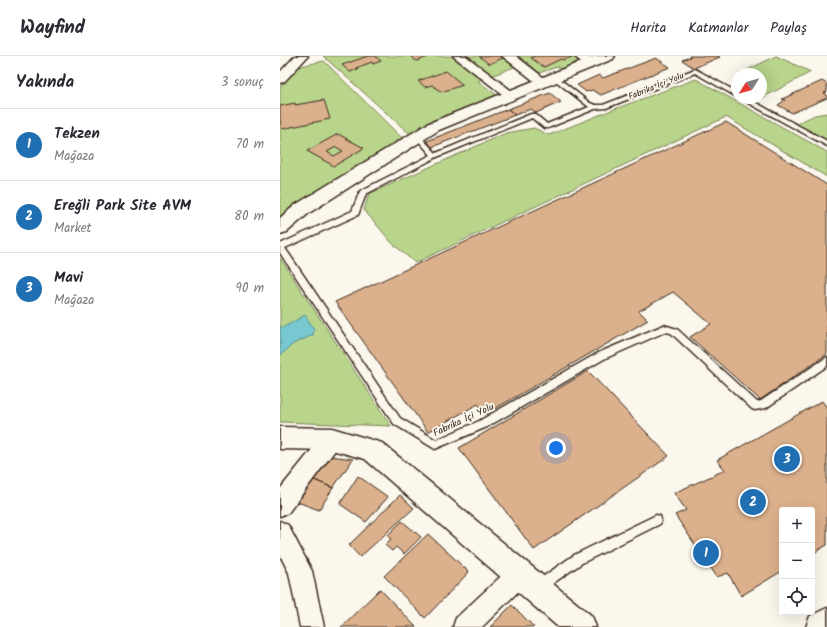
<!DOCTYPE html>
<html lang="tr">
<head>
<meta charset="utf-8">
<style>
	:root { --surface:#fff; --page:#f7f7f7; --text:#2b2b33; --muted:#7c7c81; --line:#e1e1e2; --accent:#1f6fb2 }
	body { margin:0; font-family:Kalam,sans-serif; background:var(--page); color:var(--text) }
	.controls { position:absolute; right:12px; bottom:12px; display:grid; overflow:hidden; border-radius:4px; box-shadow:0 4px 16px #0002 }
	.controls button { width:36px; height:36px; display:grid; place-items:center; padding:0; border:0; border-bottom:1px solid var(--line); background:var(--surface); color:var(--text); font:20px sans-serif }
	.compass { position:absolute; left:451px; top:12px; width:36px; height:36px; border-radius:50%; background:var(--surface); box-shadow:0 4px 16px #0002; rotate:233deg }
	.you { position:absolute; left:276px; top:392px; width:14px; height:14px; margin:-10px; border:3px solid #fff; border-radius:50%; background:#1a73e8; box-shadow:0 0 0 6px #1a73e833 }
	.badge { display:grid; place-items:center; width:26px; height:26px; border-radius:50%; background:var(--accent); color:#fff; font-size:13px; font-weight:700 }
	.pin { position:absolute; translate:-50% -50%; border:2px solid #fff; box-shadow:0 1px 4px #0006 }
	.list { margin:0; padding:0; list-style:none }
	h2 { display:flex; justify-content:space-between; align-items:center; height:52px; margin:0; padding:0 16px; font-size:17px }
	h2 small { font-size:13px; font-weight:400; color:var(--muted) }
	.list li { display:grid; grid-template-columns:26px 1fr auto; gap:12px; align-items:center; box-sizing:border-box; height:72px; padding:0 16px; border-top:1px solid var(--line) }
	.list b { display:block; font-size:15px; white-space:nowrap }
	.list p { margin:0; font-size:13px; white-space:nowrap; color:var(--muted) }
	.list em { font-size:13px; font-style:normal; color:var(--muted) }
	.icon { flex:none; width:22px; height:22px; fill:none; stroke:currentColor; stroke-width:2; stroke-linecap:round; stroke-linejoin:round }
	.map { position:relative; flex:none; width:547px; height:571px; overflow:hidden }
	header { display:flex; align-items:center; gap:24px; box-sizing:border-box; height:56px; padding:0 20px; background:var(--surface); border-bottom:1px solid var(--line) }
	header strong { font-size:19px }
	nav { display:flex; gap:22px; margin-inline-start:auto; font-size:14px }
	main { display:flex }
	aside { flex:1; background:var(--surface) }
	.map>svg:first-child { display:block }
	.green { fill:#b9d58c; stroke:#7a8055 }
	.water { fill:#77c8d1; stroke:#5f8989 }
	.building { fill:#dbb08c; stroke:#3b2a1e; fill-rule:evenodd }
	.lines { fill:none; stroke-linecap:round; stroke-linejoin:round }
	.lane-casing { stroke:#3b2a1e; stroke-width:3 }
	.street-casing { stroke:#3b2a1e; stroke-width:3 }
	.secondary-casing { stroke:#3b2a1e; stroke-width:3 }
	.lane { fill:#fbf7ec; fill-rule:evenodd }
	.street { fill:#fbf7ec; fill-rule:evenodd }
	.secondary { fill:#fbf7ec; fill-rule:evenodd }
	.labels { text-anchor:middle; stroke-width:3.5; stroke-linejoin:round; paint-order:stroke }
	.far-street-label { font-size:9px; fill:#3b2a1e; stroke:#fbf7ec }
	.street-label { font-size:10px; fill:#3b2a1e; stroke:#fbf7ec }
</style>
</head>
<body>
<header>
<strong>Wayfind</strong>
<nav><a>Harita</a><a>Katmanlar</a><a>Paylaş</a></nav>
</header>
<main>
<aside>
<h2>Yakında<small>3 sonuç</small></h2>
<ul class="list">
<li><span class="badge">1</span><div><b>Tekzen</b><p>Mağaza</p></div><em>70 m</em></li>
<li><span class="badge">2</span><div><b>Ereğli Park Site AVM</b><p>Market</p></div><em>80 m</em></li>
<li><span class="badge">3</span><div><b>Mavi</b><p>Mağaza</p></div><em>90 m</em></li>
</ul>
</aside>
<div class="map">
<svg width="547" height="571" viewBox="0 0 547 571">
	<rect width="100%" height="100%" fill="#fbf7ec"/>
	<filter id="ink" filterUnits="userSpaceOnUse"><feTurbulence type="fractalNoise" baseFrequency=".025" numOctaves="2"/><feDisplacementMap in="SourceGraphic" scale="8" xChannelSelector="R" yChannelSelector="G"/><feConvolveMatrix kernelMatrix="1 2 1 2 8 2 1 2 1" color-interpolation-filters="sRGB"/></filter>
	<g filter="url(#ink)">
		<path class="green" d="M43,0H314L283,14L277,11L259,17L247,6L198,25L218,40L149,66L131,79Z
			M496,0L531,16L482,42L481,18H459Z
			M44,5L123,83L12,152L0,161V32C10,9 22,10 44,5Z
			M416,23L547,96V121L446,61L135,207L112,187L84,154L89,138L226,77L254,72L269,79L332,54Z
			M547,57V84L516,68L535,59Z
			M0,202L111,370L0,366Z"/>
		<path class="water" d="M25,259L34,273L33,279L13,288L0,300V271H4Z"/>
		<path class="building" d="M88,0H95L101,5L93,8L92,6L76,12L78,13L70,16L62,9Z
			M135,0H151L137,5L132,2Z
			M199,0H220L223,2L209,8Z
			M255,0H290L292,1L283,4L281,3L264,11L251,2Z
			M409,0H438L440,1L414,12L402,4L410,1Z
			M376,2L390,11L321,39L312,34L306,36L297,29L319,19L323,22Z
			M166,15L183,29L161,36L152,29L145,31L138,25Z
			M542,25L547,28V36L544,37L547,39V42L512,57L498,49L505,44L502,43Z
			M270,37L281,46L256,57L251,53L235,59L228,53Z
			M44,44L50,63L2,73L0,64V50L15,47V49Z
			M228,53L235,59L152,91L147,85Z
			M446,66L547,129V298L480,344L410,281L431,268L393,236L359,255L368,264L206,358L198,348L148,376L55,246Z
			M58,78L84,92L54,110L27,95ZM56,91L63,95L54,100L47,96Z
			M308,315L389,400L254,494L179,392Z
			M542,345L547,352V489L532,498V454H502V515L461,540L448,517L437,521L395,459L406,454L394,437L445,414L437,404Z
			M50,400L73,403L53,432L30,422Z
			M78,420L108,441L86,466L60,448Z
			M30,422L53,432L39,454L15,445Z
			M120,439L134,452L80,501L69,489Z
			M122,465L141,481L124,498L116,491L112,495L105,489L111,483L107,480Z
			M148,478L189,516L145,562L104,520Z
			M100,533L136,571H61Z
			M232,549L254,571H210Z"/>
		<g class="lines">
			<g class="lane-casing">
				<path id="lane" d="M415,13L457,36V41L415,17L326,52L315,53L268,72H264L252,62L157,101L86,138L78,159L5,192L120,362L156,384L199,365L318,297L384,269L397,273L477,346L481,345L547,301V310L486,352L475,354L472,353L391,277L385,276L324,303L207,371L155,393L114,368L0,197V188L72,155L80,135L151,99L135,81V79H139L156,97L251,58H255L267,68L309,51L272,22V20H276L310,47L315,49H323Z
					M459,42H467L547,85V90Z
					M376,459L380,460L381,464L380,468L302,507L262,535L258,537L254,535L252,531L254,527L294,499Z"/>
			</g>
			<g class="street-casing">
				<path id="street" d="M15,0H28L4,26L0,27V16Z
					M173,0H186L237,39L235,42H227Z
					M222,0H236L268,25L266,28H258Z
					M294,0H308L316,7L314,10H306Z
					M52,374L59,377L62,383L59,389L8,457L0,460V433L45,377Z
					M0,465L8,469L32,515L44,571H20L9,517L0,499Z
					M239,508L247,511L251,519L247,527L202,571H173L176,562L231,511Z"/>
			</g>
			<g class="secondary-casing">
				<path id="secondary" d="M315,0H335L333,3L159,74L29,157L7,176L0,178V162L15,149L147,68Z
					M0,371L52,372L102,387L312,560L316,571H278L85,403L52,394L0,393Z
					M547,552V571H526L530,560Z"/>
			</g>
			<use href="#lane" class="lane"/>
			<use href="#street" class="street"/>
			<use href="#secondary" class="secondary"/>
		</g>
	</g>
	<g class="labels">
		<g class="far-street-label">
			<text transform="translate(376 30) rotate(-22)" y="3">Fabrika İçi Yolu</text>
		</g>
		<g class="street-label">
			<text transform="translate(183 363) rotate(-25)" y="4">Fabrika İçi Yolu</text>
		</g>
	</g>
</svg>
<div class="controls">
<button>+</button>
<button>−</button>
<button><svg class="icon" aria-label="locate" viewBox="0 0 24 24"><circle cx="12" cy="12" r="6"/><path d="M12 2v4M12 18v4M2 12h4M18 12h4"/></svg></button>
</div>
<svg class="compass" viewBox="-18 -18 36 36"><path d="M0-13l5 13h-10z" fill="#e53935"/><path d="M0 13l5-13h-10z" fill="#7c7c81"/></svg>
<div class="you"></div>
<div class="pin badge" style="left:426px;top:497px">1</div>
<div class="pin badge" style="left:473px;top:446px">2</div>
<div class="pin badge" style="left:507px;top:403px">3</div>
</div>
</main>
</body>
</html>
